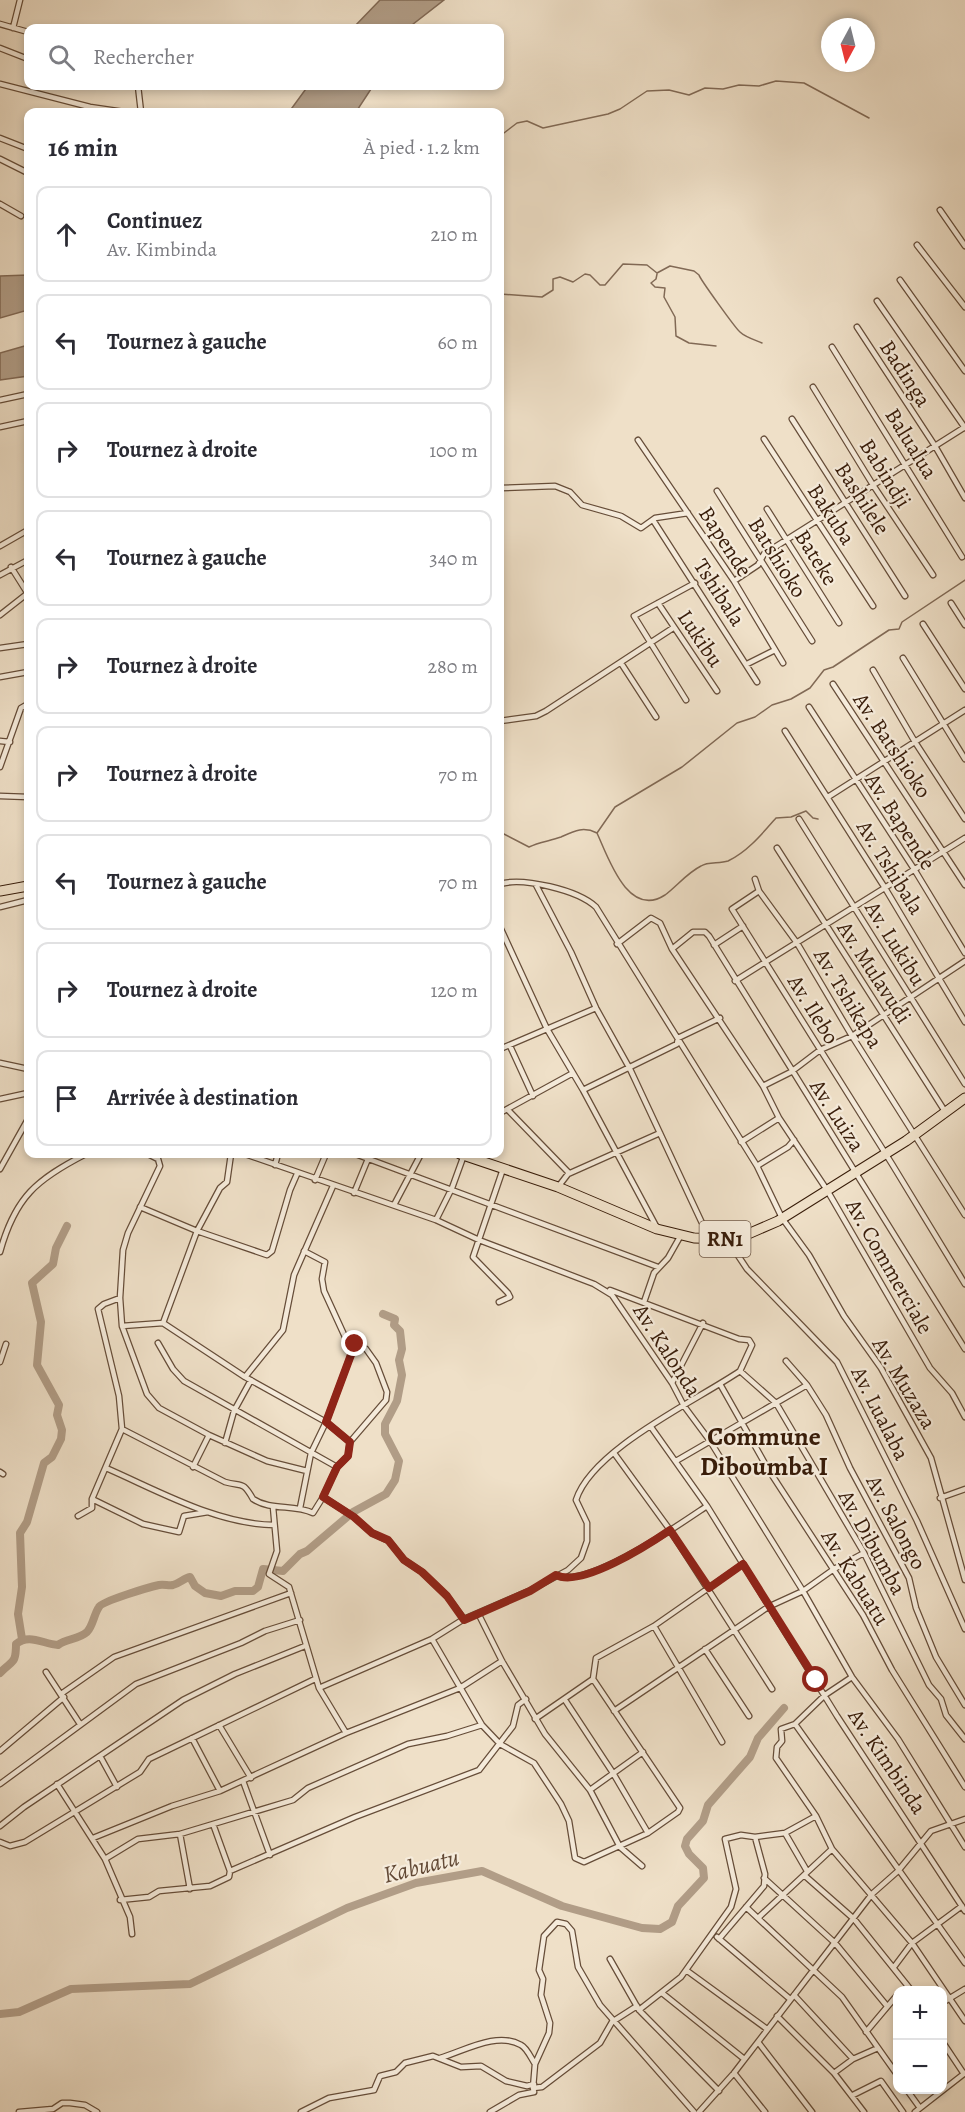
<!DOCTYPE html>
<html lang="fr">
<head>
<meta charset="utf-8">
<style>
	:root { --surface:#fff; --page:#f2f2f3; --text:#2b2b33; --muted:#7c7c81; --line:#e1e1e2 }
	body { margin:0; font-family:Alegreya,serif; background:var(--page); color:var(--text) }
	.controls { position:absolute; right:18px; bottom:18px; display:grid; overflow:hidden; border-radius:12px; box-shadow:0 3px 9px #0003 }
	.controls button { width:54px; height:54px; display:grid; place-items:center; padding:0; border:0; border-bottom:2px solid var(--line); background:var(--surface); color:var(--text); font:30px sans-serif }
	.compass { position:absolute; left:821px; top:18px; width:54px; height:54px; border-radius:50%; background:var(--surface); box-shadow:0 3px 9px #0003; rotate:187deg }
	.stop { position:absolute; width:18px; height:18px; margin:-14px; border:4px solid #8f2418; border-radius:50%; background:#fff }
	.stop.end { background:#8f2418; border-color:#fff; box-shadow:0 2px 6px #0008 }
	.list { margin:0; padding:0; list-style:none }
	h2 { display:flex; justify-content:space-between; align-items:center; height:78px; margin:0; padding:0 24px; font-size:26px }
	h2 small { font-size:20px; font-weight:400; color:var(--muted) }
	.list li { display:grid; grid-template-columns:39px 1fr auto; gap:18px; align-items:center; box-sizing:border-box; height:96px; margin:0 12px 12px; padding:0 12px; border:2px solid var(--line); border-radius:12px }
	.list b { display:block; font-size:22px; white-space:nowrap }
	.list p { margin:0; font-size:20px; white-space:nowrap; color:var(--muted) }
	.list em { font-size:20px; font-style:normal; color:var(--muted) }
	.icon { flex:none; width:33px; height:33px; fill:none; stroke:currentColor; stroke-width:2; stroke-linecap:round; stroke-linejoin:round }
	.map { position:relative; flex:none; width:965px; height:2112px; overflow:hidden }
	.search { position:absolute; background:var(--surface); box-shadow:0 3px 9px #0003; left:24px; top:24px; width:480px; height:66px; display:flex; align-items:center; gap:15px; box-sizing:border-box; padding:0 21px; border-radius:12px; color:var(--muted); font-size:22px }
	.panel { position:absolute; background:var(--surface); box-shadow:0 3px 9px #0003; left:24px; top:108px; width:480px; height:1050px; border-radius:12px }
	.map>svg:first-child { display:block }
	.water { fill:#b19d87; stroke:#816955; stroke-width:1.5 }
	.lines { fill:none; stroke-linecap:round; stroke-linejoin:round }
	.stream { stroke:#816955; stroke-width:1.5 }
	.river { stroke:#b19d87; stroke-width:8 }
	.street-casing { stroke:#664d39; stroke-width:7 }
	.highway-casing { stroke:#381c09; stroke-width:11 }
	.street { stroke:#f5ebdb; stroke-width:4.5 }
	.highway { stroke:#efe0c8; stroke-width:9 }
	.route { stroke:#8f2418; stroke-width:8 }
	.labels { text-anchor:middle; stroke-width:4.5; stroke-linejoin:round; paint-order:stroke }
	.shield { fill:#f5ebdb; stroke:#715a48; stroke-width:1.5 }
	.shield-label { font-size:21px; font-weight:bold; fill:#381c09 }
	.street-label { font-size:22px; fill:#381c09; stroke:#f5ebdb }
	.water-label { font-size:24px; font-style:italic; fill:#624935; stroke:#f5ebdb }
	.quarter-label { font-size:26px; font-weight:bold; fill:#381c09; stroke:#f5ebdb }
</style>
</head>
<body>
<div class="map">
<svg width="965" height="2112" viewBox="0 0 965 2112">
	<rect width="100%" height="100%" fill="#efe0c8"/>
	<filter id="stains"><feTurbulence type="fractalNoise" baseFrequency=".00333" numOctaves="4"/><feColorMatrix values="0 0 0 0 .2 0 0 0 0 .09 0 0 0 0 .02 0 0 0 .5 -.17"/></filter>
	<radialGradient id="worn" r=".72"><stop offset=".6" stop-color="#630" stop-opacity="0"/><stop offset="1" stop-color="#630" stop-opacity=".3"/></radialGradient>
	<path class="water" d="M380,0H444L408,28H353Z
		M308,86H373L356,112H289Z
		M28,275V310L0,318V276Z
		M28,345V376L0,380V353Z"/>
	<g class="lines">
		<path class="stream" d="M500,136L517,123L527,121L543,128L608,114L620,109L647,91L669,90L689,95L705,88L723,89L739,85L759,86L776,81L804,83L869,118
			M657,274L656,279L651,283L655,287L665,288L664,297L675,317L676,336L689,343L716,346
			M500,294L542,297L553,290V279L560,277L573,282L585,274L590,275L600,285H605L623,264L647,265L657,273L670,266L694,271L699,275C700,279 736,329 740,332C745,337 755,340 762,343
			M500,832L529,847C539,842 550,841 561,837C574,831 583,826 597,833C608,857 628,919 665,895C677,886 687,873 701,866C708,861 719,864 728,861C747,852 762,834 776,818L791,817L806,811L813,818L818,819
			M597,833L615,807L682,767L737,723L755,717L772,705L791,699L810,688L824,670L833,667L889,630L899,629L902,622L965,580"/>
		<path class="river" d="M22,1639L18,1614L22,1587L20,1533L27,1522L44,1463L52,1457L61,1439L62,1430L57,1415L59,1405L37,1365L41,1322L32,1283L53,1264L56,1248L67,1226
			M0,1673C12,1660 16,1665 16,1644C29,1633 43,1644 58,1645C67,1638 78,1640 87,1632C93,1626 94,1614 99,1607C102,1601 150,1587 159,1585C164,1584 169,1586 173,1585C180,1583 184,1578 190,1577L195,1586L205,1593L221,1596L235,1591H253L258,1587L263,1569L283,1571L300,1554L307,1551L353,1512L386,1494L395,1480L399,1461L385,1434V1424L397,1401L402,1375L399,1360L402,1349L400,1331L394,1325L395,1319L383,1314
			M0,2014L19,2012L71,1989L190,1984L347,1908L416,1883L482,1871L562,1906L642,1928L660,1929L672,1922L678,1906L704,1878L703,1868L689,1854L685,1846L687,1839L703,1821L708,1805L750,1757L758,1738L784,1708"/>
		<g class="street-casing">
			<path id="street" d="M0,24L28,32
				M13,28L20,0
				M0,48L28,59
				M0,84L90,107L124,112
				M138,86L141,112
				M0,138L28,149
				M0,159L28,173
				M0,204L21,216
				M940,210L965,246
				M917,245L965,307
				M900,280L965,371
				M877,301L965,428
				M857,327L935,446L965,498
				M832,347L962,557
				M813,387L873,485L933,575
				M0,400L28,394
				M792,419L905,596
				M0,427L28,421
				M764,439L873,606
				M638,440L734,581L783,663
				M500,488L555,486L570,492L582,505L621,516L641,528L655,518L688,513
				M717,491L812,641
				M767,509L839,623
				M653,520L757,682
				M0,546L28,530
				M11,567L28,594
				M0,575L28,560
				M734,581L758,565L764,554L965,427
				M658,603L717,691
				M951,603L965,625
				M0,615L28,593
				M923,624L965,689
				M0,648L28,644
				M903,658L965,759
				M621,663L656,717
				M747,664L775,650
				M873,670L915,742L965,819
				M0,677L28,672
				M833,684L965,885
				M686,700L634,616L695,583
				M809,707L914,869L965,953
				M500,721L536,716L546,711L673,628
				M785,731L885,888L965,1022
				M0,741L10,742
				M0,767L21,708L28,704
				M0,796L28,797
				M828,797L965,710
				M799,819L965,1084
				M777,848L946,1113
				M755,879L759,891L797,943L852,1036L965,1215
				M500,884C523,877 578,890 596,907L757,1166L782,1218L809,1255L844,1316L881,1368L931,1458L965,1580
				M536,885L571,952L596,1008L630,1069L709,1238
				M759,891L732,909L892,1164L965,1284
				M0,907L28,900
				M500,927L547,1029L583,1090L656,1226
				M617,944L651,918L660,923L672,949L763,1086L779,1118L827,1190L930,1368L952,1393L965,1417
				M714,945L743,926
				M672,949L693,932H705L709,936L965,1349
				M735,981L965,838
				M510,1046L533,1096
				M500,1049L596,1008
				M0,1063L28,1069
				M763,1086L791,1072L820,1050L852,1036L965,961
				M583,1090L677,1044L678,1038L720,1018
				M0,1099L28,1093
				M508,1110L569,1173
				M500,1113L573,1073
				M741,1142L779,1118
				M148,1154L158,1159L160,1166L128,1233L123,1250L120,1298L122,1326L147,1394L159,1408L209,1435L267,1461L307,1471
				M245,1154L436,1220L479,1240L594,1284L612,1295L672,1383L684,1406L710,1441L803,1591L852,1677L898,1739L965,1847
				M358,1155L658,1267
				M275,1165L278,1154
				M757,1166L788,1147L794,1140
				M0,1169L28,1119
				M315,1180L326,1154
				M558,1187L568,1174L660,1133
				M354,1193L370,1154
				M394,1205L421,1154
				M140,1207L197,1231L267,1255L272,1251L290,1190L297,1174
				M436,1220L452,1188L464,1155
				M727,1239L747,1269L837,1362L917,1521L965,1629
				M304,1251L325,1262L322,1279L324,1291L346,1339L366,1349L376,1363L387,1392L386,1400L350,1442L348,1456L337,1467L323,1497
				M0,1252C15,1197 37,1179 86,1154
				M499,1302L510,1297L508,1293L473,1257L503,1169
				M644,1302L654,1273L668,1258L681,1235
				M163,1323L197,1231L220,1188L227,1182L231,1154
				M122,1326L163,1323L245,1377L326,1422L350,1442
				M158,1343L173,1369L184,1381L337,1467
				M786,1361L807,1385L826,1415L850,1468L909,1578L916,1608L936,1657L965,1705
				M0,1362L6,1344
				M740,1371L776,1403L864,1553L929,1685L941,1699L946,1715L965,1739
				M245,1377L283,1330L294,1275L333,1186
				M672,1383L703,1323
				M720,1384L768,1469L863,1615L892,1670L965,1787
				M651,1427L707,1506L837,1716L965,1911
				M122,1429L225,1482C242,1487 242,1480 253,1499C271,1511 293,1504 313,1513L323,1497L354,1517L372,1533L389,1541L404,1560L422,1572L447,1596L464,1619
				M225,1443L234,1411L251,1380
				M614,1453L670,1530L772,1689
				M676,1461L807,1385
				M193,1467L209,1435
				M106,1468C159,1491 216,1524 274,1525
				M0,1472L3,1474
				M940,1498L965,1489
				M92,1499L143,1524L179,1532L184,1516L208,1512
				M273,1507L277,1551L269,1574L289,1587L319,1688
				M300,1508L311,1453L326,1422L355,1344
				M78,1516L92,1508V1499L122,1429L119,1396L98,1309L104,1304L120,1298
				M556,1575C586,1590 680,1524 707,1506
				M478,1613L502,1661L545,1734L590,1790L620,1847L642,1866
				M654,1626L722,1742
				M432,1639L482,1725L500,1744L534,1763L561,1804L569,1821L575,1858L584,1862L648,1833L678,1812L680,1808L593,1679
				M705,1649L749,1716
				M46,1672L80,1724
				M852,1677L825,1695L795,1724L781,1729L782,1741L777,1747L776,1758L816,1816L832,1849L912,1943L965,2021
				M61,1694L114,1657L291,1593
				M565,1700L613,1773L648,1833
				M614,1711L768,1607L803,1591L834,1569L864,1553
				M535,1719L593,1679L596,1658L654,1626L743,1564
				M795,1724L965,1963
				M219,1725L251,1778
				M346,1733L319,1688L432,1639L464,1619L529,1591L568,1570L581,1558L587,1541V1523L576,1500C592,1449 696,1401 740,1371L752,1345L749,1340L739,1339L610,1290
				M192,1738L220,1791
				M0,1751L64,1697
				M100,1756L117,1787
				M243,1781L270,1855
				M0,1784L136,1684L241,1643L265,1631L300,1620
				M57,1784L105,1859L130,1917L132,1934
				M590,1790L643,1752
				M0,1826L24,1807L183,1700L235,1674L305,1646
				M785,1833L807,1871
				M180,1834L190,1889
				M93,1838L172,1806L220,1791L346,1733L460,1688L502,1661
				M0,1842L10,1846L25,1842L140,1772L149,1759L315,1679
				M105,1859L138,1839L180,1834L293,1800L308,1788L408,1744L447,1736L482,1725
				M230,1871L355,1817L479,1770L513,1726L518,1705L526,1699
				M804,1875L854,1919L911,1990
				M764,1878L835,1943L887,2006
				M120,1900L149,1897L159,1891L210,1886L229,1877L230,1871L213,1824
				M746,1907L842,1997L898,2076
				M758,1918L832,1849
				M717,1937L790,1999
				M719,1939L764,1886L765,1874L755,1837
				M610,1959L639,2010L719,2091
				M894,1967L912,1943L962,1906
				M686,1970L767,2029
				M662,1993L743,2058
				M794,1995L853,2059
				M942,2003L965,1989
				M639,2010L681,1977L731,1907L736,1889L725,1839L741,1835L755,1837L785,1833L816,1816
				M777,2016L834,2073L864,2112
				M866,2032L898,1994
				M942,2041L964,2074
				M758,2042L812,2112
				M440,2058C464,2051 497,2031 521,2045C527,2048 531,2058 535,2064
				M734,2073L765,2112
				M834,2073L853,2059L878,2048
				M533,2088L535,2064L549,2033L550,2023L541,1995L543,1979L539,1970L544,1936L557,1922L566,1924L572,1931L578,1967L600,2005L694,2112
				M907,2090L920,2108
				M853,2095L881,2081L903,2112
				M19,2112L53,2109L62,2103H70L85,2105L97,2112
				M301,2112L329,2098L374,2090L380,2076L396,2072L405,2063L433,2056L461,2067L481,2066L506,2081L527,2086L534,2084
				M490,2112L519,2095L534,2092L533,2088L542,2087L600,2043L612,2022L637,2006
				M699,2112L734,2073L872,1894L898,1871L931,1831L965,1819
				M915,2112L965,2073"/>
		</g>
		<g class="highway-casing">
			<path id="highway" d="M0,891L28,886
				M460,1154L558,1187L657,1229L694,1238L727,1239L748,1234L778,1221L906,1141L965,1098"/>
		</g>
		<use href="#street" class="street"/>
		<use href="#highway" class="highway"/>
	</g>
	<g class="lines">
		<path class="route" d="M355,1344L326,1422L350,1442L348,1456L337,1467L323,1497L354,1517L372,1533L388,1540L404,1560L422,1572L447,1596L464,1620L530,1591L556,1575C581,1588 648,1545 670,1530L709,1588L743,1564L816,1680"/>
	</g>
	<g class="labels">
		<rect class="shield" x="699.5" y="1221" width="51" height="36" rx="4.5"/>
		<g class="shield-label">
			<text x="725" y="1246">RN1</text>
		</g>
		<g class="street-label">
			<text transform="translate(906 373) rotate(57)" y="8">Badinga</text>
			<text transform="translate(912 443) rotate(58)" y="8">Balualua</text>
			<text transform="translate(886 473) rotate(58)" y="8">Babindji</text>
			<text transform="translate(863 498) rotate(57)" y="8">Bashilele</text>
			<text transform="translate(832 514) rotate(57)" y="8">Bakuba</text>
			<text transform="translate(726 541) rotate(57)" y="8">Bapende</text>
			<text transform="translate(778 557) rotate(58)" y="8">Batshioko</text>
			<text transform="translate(817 557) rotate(58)" y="8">Bateke</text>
			<text transform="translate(720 592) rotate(57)" y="8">Tshibala</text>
			<text transform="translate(701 638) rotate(56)" y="8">Lukibu</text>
			<text transform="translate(893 745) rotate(56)" y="8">Av. Batshioko</text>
			<text transform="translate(901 821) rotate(57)" y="8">Av. Bapende</text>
			<text transform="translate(891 867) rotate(58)" y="8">Av. Tshibala</text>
			<text transform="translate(896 943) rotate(58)" y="8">Av. Lukibu</text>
			<text transform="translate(875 972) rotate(57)" y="8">Av. Mulavudi</text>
			<text transform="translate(849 998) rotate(59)" y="8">Av. Tshikapa</text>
			<text transform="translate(814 1009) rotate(58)" y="8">Av. Ilebo</text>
			<text transform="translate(838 1115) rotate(57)" y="8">Av. Luiza</text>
			<text transform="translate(890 1266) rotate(60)" y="8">Av. Commerciale</text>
			<text transform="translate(668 1350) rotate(57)" y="8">Av. Kalonda</text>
			<text transform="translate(905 1383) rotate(59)" y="8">Av. Muzaza</text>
			<text transform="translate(881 1413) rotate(63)" y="8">Av. Lualaba</text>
			<text transform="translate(897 1522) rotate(62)" y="8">Av. Salongo</text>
			<text transform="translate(873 1542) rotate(61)" y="8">Av. Dibumba</text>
			<text transform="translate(856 1577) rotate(58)" y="8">Av. Kabuatu</text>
			<text transform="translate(888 1761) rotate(56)" y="8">Av. Kimbinda</text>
		</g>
		<g class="water-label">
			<text transform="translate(421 1866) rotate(-14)" y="8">Kabuatu</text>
		</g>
		<g class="quarter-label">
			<text x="764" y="1445">Commune<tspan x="764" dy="30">Diboumba I</tspan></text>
		</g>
	</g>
	<rect width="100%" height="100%" filter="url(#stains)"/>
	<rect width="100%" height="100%" fill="url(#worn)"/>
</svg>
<div class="controls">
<button>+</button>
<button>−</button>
</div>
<svg class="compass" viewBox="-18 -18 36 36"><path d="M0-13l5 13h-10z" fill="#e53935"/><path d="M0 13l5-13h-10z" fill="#7c7c81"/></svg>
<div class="stop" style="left:816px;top:1680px"></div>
<div class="stop end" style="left:355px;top:1344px"></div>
<div class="search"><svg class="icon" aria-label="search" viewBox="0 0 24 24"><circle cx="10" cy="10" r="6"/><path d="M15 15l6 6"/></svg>Rechercher</div>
<section class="panel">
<h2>16 min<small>À pied · 1.2 km</small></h2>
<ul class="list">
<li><svg class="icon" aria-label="ahead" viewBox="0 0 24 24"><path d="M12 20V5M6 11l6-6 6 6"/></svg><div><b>Continuez</b><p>Av. Kimbinda</p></div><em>210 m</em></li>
<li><svg class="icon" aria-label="left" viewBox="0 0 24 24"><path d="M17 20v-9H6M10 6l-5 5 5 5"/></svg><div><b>Tournez à gauche</b></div><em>60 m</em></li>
<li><svg class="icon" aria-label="right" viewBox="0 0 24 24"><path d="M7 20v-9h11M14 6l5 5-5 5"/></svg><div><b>Tournez à droite</b></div><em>100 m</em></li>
<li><svg class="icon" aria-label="left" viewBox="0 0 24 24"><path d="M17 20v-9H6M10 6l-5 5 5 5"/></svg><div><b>Tournez à gauche</b></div><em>340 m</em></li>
<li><svg class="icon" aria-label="right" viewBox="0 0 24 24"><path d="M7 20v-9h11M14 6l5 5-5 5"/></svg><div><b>Tournez à droite</b></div><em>280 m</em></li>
<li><svg class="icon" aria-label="right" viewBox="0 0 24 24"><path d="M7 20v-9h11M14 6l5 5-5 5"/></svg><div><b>Tournez à droite</b></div><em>70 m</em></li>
<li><svg class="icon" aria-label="left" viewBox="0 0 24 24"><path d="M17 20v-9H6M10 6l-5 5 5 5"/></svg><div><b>Tournez à gauche</b></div><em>70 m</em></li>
<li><svg class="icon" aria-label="right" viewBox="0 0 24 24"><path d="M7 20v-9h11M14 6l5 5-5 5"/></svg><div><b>Tournez à droite</b></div><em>120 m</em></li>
<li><svg class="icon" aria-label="arrive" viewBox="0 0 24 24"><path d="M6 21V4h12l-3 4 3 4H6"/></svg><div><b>Arrivée à destination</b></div></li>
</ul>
</section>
</div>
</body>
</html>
